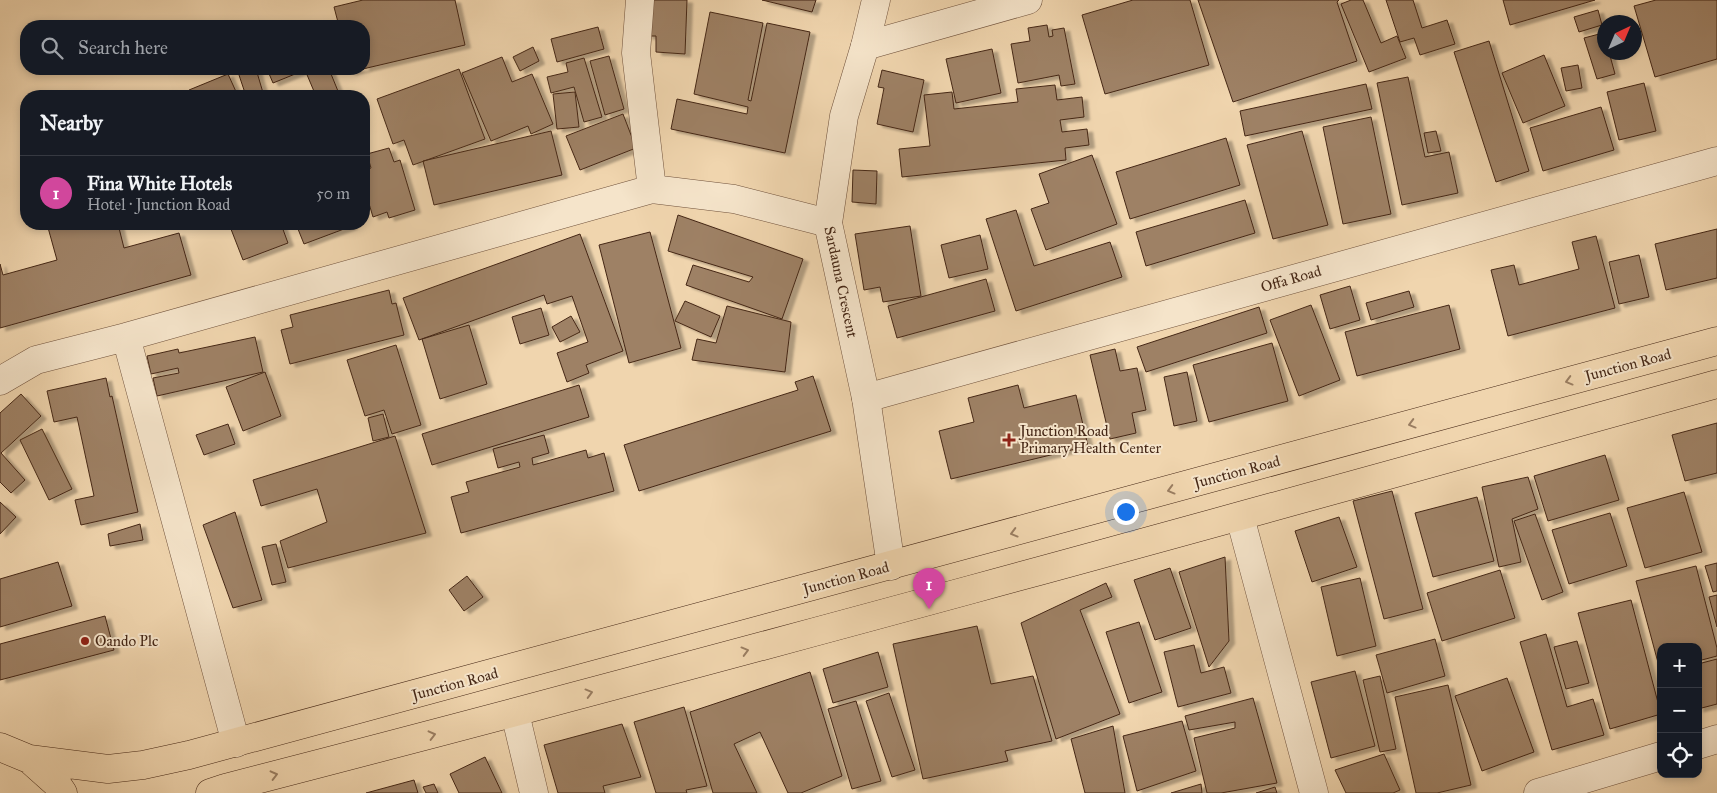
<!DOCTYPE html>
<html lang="en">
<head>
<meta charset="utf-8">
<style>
	:root { --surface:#171b24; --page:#242831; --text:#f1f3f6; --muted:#9ea1a6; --line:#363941; --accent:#c59692 }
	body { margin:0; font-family:"IM FELL Great Primer",serif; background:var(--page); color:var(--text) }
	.controls { position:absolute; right:15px; bottom:15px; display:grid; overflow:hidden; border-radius:10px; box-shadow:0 2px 8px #0003 }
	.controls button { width:45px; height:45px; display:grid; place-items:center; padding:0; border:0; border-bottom:1px solid var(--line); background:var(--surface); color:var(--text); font:25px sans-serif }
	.compass { position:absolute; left:1597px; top:15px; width:45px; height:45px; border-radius:50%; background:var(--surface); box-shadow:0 2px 8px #0003; rotate:44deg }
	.you { position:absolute; left:1125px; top:511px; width:18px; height:18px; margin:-12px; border:4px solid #fff; border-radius:50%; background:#1a73e8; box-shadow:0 0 0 8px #1a73e833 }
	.badge { display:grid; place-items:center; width:32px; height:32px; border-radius:50%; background:var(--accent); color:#fff; font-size:16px; font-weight:700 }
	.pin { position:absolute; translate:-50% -41px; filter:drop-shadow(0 1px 2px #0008) }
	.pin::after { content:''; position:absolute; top:26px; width:18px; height:15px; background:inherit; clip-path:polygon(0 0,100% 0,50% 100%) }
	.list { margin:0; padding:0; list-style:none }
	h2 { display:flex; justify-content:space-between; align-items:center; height:65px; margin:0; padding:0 20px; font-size:21px }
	h2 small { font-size:16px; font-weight:400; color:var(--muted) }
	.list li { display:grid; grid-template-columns:32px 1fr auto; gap:15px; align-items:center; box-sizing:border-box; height:75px; padding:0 20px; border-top:1px solid var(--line) }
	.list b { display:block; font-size:19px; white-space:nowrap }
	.list p { margin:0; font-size:16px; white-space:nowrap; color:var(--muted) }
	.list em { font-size:16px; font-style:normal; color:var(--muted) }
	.icon { flex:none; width:28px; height:28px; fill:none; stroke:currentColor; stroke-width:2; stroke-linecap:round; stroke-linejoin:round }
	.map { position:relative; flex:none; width:1717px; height:793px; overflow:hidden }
	.search { position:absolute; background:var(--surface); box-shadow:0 2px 8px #0003; left:20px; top:20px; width:350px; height:55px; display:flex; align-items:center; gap:12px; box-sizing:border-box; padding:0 18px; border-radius:20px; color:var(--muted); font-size:19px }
	.panel { position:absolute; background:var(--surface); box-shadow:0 2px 8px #0003; left:20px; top:90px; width:350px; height:140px; border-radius:20px }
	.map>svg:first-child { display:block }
	.building { fill:#9e8165; stroke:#452716; filter:url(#shadow) }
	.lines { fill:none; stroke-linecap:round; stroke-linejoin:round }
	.minor-casing { stroke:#70523c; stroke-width:29 }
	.tertiary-casing { stroke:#70523c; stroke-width:29 }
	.primary-casing { stroke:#452716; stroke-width:29 }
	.minor { stroke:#f5e4ca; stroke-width:28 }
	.tertiary { stroke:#f5e4ca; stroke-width:28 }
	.primary { stroke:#f0d5ae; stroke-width:28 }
	.oneway { stroke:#9a7e62 }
	.poi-dot { fill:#8f2418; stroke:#f5e4ca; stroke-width:2 }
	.labels { text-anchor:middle; stroke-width:4; stroke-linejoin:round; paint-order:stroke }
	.street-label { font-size:15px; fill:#452716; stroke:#f5e4ca }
	.poi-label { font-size:15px; fill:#452716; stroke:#f5e4ca; text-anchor:start }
</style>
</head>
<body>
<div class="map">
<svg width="1717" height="793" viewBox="0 0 1717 793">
	<defs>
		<filter id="shadow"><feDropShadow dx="5.5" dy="3" stdDeviation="1" flood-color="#0004"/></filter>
	</defs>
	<rect width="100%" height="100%" fill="#f0d5ae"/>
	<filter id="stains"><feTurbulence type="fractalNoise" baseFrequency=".004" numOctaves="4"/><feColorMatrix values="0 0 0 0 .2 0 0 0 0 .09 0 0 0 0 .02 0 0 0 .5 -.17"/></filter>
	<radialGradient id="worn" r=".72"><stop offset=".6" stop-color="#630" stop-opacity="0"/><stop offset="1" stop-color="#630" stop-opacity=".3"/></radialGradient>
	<path class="building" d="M363,0H455L465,45L350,72L349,69H364V26H339L334,7Z
		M648,0H687L685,54L656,52V36H647Z
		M762,0H816L812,12Z
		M1133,0H1190L1209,65L1105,94L1082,15Z
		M1198,0H1339L1337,2L1357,61L1233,102Z
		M1351,0H1363L1381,43L1397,36L1406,58L1369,72L1341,4Z
		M1386,0H1413L1422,28L1447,20L1455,44L1420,55L1414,38L1400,42Z
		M1503,0H1595L1510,25Z
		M1656,0H1717V59L1655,77L1634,6Z
		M1598,10L1602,25L1579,32L1574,17Z
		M710,12L763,23L748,100L751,101L767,23L810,32L785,153L671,129L677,99L747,114L748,107L694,94Z
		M1047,25L1049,37L1053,36L1052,30L1064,28L1075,84L1061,86L1059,75L1018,83L1011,44L1030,41L1028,28Z
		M598,27L604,49L557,62L551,39Z
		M1603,33L1604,52H1609L1615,74L1597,79L1584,38Z
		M1489,41L1529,171L1496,182L1454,52Z
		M533,47L539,61L520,71L513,57Z
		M992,49L1001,93L956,103L946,59Z
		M1544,55L1565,106L1523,123L1502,73Z
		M609,56L624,109L605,115L590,61Z
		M502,57L512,82L532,74L553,124L531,134L528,126L491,141L462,73Z
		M584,58L602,117L584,122L574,87L551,93L547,77L568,72L566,63Z
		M1578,65L1582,88L1566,91L1561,68Z
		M237,69H256L264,96H246Z
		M267,69H329L340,96H316L305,70L273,83Z
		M459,69L485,139L413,165L404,140L393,144L377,99Z
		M882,70L924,80L913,132L877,124L884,88L878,87Z
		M228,74L238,96H192L189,90Z
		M1408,77L1425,157L1449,152L1458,193L1402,205L1377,83Z
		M1644,83L1656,131L1619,140L1607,92Z
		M1366,84L1372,109L1245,136L1240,111Z
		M1055,85L1057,100L1082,97L1084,117L1060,120L1062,132L1087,129L1089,145L1065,148L1066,160L902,177L899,149L930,146L924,95L952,92L954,109L1018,102L1016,89Z
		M575,92L579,127L557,129L553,94Z
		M1601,107L1614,150L1543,171L1530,128Z
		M623,114L636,148L580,170L566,136Z
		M1371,117L1391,214L1343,224L1323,127Z
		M551,131L562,175L434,205L423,161Z
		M1302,131L1328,225L1273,239L1247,145Z
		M1436,131L1441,151L1428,153L1424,133Z
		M1226,138L1240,185L1130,219L1116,172Z
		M389,148L394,162L400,160L415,210L389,218L387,212L373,217L364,187V171L371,168L367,154Z
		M1092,155L1117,224L1046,250L1031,209L1049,203L1039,174Z
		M853,170L877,171L876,204L852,202Z
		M1245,200L1255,233L1146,266L1136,232Z
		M1016,210L1034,266L1110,242L1122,277L1016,311L986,219Z
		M678,215L803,259L782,319L686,285L693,265L749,282L753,277L668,251Z
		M47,224H118L124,248L179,233L191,275L0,328V264L3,275L57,260Z
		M229,224H281L288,243L243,260Z
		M296,224H351L352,226L304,244Z
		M910,226L921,296L883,302L880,287L864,290L855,234Z
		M1717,229V278L1666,290L1655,244Z
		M650,232L681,348L629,363L599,245Z
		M580,234L623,351L586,365L589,373L567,382L557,353L588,342L572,296L547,304L544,295L419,340L403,298Z
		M980,235L988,269L949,278L941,245Z
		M1596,236L1615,308L1508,336L1491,270L1514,265L1519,285L1579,269L1572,242Z
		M1639,255L1649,297L1619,304L1609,262Z
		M986,279L995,311L897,338L888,306Z
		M1350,286L1360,320L1330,329L1320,295Z
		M389,290L392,304L396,303L404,335L290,364L281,330L293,327L290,315Z
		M1409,291L1414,307L1371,320L1366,303Z
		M685,301L720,316L711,337L675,321Z
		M1311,305L1340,380L1299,396L1270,320Z
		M1449,305L1460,349L1357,376L1345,332Z
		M727,306L791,322L785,372L692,360L697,339L716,343Z
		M1259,307L1267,333L1146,372L1137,347Z
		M541,308L549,335L520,344L512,317Z
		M571,316L580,332L560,342L552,327Z
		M469,325L487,384L440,399L422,339Z
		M255,337L263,372L157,396L153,378L179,373L178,368L151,374L147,356L178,349L179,353Z
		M1272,343L1288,401L1209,422L1193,365Z
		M396,345L421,425L392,434L384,410L365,416L347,360Z
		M1115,349L1120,371L1137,368L1146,410L1132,413L1136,433L1110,439L1090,355Z
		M265,372L281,416L243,431L226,387Z
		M1187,372L1197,421L1174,426L1164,377Z
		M813,376L831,431L639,491L624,445L798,390L795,382Z
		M106,378L110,397L112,396L138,512L81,525L75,500L94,496L77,417L54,422L47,391Z
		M579,385L589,417L432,465L422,434Z
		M1018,385L1024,408L1076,395L1088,446L951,479L939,431L974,422L968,398Z
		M21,394L41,416L1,453L25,480L11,493L0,482V413Z
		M383,414L389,437L373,441L368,418Z
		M1717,423V473L1685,481L1672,435Z
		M228,424L235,444L204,455L196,435Z
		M42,429L72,489L49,500L20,440Z
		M544,435L549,453L532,458L533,465L586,450L588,458L604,453L614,491L461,533L451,497L469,492L466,482L520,467L519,462L498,468L493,449Z
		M395,436L426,533L288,568L280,541L327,522L317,489L261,506L253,480Z
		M1605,455L1619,500L1548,521L1534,476Z
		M1528,477L1538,509L1512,519L1521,562L1499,567L1482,487Z
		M1392,491L1423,609L1384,619L1353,501Z
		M1684,492L1702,552L1645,568L1627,508Z
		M1477,497L1494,561L1433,577L1415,513Z
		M0,502L16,517L0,534Z
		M235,512L262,600L233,608L203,525Z
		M1610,513L1627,566L1569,584L1552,530Z
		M1535,514L1563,592L1542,600L1514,521Z
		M1339,517L1357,567L1312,582L1295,531Z
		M140,524L143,540L110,546L108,534Z
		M276,544L286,582L272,585L262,547Z
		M1225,557L1229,641L1209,667L1179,572Z
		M58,562L72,606L0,627V579Z
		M1717,563V591L1713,592L1705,566Z
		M1696,566L1717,648V656L1698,661V647H1661L1660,670L1636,581Z
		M1170,568L1191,628L1155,640L1134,580Z
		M1500,570L1515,618L1442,641L1427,593Z
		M467,576L483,597L464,611L449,590Z
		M1360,578L1376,646L1337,656L1321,587Z
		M1106,583L1112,597L1080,610L1120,714L1056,739L1021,623Z
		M1717,595V627L1709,597Z
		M1631,600L1661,714L1610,729L1578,613Z
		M105,616L114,650L0,680V644Z
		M1139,622L1162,692L1129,703L1106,632Z
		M977,626L991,684L1033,676L1052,741L1005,751L1008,761L923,779L893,644Z
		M1546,634L1567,707L1593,699L1604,735L1552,750L1520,642Z
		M1435,639L1445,676L1387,693L1376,655Z
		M1577,641L1589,683L1566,689L1554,647Z
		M1194,645L1201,673L1224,667L1231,693L1178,707L1164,652Z
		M878,652L888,687L833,703L823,669Z
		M1717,659V704L1698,709V664Z
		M1355,671L1375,746L1331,758L1311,682Z
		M810,672L842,776L801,793H788L760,732L734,744L757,793H713L690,712Z
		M1380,676L1396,749L1380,752L1363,680Z
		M1507,678L1534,752L1482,771L1455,696Z
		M1448,685L1471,785L1437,793H1416L1395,697Z
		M889,693L915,770L892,777L866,701Z
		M1253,698L1277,783L1221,793H1207L1194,738L1235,728V722L1189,730L1185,716Z
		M856,701L881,781L852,789L828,709Z
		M684,707L707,786L686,790L687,793H656L634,722Z
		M1182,721L1196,771L1137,791L1123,736Z
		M622,724L641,777L603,786L605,793H558L544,745Z
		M1113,726L1125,793H1085L1071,739Z
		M1384,754L1400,790L1393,793H1346L1335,770Z
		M485,757L502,793H459L450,774Z
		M414,780L418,793H366Z
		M434,784L438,793H426L423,787Z
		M1201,784L1202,793H1171Z
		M1275,787L1277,793H1256Z"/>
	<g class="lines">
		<g class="minor-casing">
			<path id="minor" d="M640,0L636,53L652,189
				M865,46L1028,0
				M126,337L236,743
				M0,381L36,360L126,337L652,189L734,199L828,223
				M866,398L1717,161
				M1240,517L1314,793
				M515,713L534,793
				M1698,745L1717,739
				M1538,793L1661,756"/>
		</g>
		<g class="tertiary-casing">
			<path id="tertiary" d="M876,0L865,46L844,116L828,223L866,398L891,566"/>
		</g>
		<g class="primary-casing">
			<path id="primary" d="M0,747L29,759L57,784L63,793
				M29,759L108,769L143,765L189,755L1717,341
				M210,793L225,788C724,659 1220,522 1717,384"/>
		</g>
		<use href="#minor" class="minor"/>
		<use href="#tertiary" class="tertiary"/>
		<use href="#primary" class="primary"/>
	</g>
	<defs><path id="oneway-chevron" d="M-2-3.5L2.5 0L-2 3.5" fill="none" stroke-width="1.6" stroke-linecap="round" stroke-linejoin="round" transform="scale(1.25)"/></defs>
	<g class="oneway">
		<use href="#oneway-chevron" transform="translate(1569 381) rotate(165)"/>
		<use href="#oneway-chevron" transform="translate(1412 424) rotate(165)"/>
		<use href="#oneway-chevron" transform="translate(1171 490) rotate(165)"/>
		<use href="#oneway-chevron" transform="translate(1014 533) rotate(165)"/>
		<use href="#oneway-chevron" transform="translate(745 651) rotate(-15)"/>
		<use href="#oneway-chevron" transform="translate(589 693) rotate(-15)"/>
		<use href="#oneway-chevron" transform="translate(432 735) rotate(-14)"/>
		<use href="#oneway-chevron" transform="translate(274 775) rotate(-14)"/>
	</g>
	<g class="poi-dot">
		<path d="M1006.5 432.5h5v5h5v5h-5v5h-5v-5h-5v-5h5z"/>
		<circle cx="85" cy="641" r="5"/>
	</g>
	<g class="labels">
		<g class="street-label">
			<text transform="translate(1291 279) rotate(-16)" y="5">Offa Road</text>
			<text transform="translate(841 282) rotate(78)" y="5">Sardauna Crescent</text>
			<text transform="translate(1628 365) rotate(-15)" y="5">Junction Road</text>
			<text transform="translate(1237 472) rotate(-15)" y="5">Junction Road</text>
			<text transform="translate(846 578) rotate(-15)" y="5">Junction Road</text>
			<text transform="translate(455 684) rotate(-15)" y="5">Junction Road</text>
		</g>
		<g class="poi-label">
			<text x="1020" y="436">Junction Road<tspan x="1020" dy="17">Primary Health Center</tspan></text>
			<text x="95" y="646">Oando Plc</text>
		</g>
	</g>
	<rect width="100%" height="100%" filter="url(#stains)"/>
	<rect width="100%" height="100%" fill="url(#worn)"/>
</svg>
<div class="controls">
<button>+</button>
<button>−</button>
<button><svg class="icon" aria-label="locate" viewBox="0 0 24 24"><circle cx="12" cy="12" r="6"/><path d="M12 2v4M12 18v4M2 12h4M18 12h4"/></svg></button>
</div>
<svg class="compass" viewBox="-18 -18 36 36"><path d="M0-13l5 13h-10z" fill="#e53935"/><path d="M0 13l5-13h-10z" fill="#9ea1a6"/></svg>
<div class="you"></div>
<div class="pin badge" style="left:929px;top:609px;background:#d1479c">1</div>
<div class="search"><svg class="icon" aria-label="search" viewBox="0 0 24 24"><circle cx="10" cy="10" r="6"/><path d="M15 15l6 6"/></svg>Search here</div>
<section class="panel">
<h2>Nearby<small></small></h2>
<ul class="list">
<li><span class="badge" style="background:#d1479c">1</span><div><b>Fina White Hotels</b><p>Hotel · Junction Road</p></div><em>50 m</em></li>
</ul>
</section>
</div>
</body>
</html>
